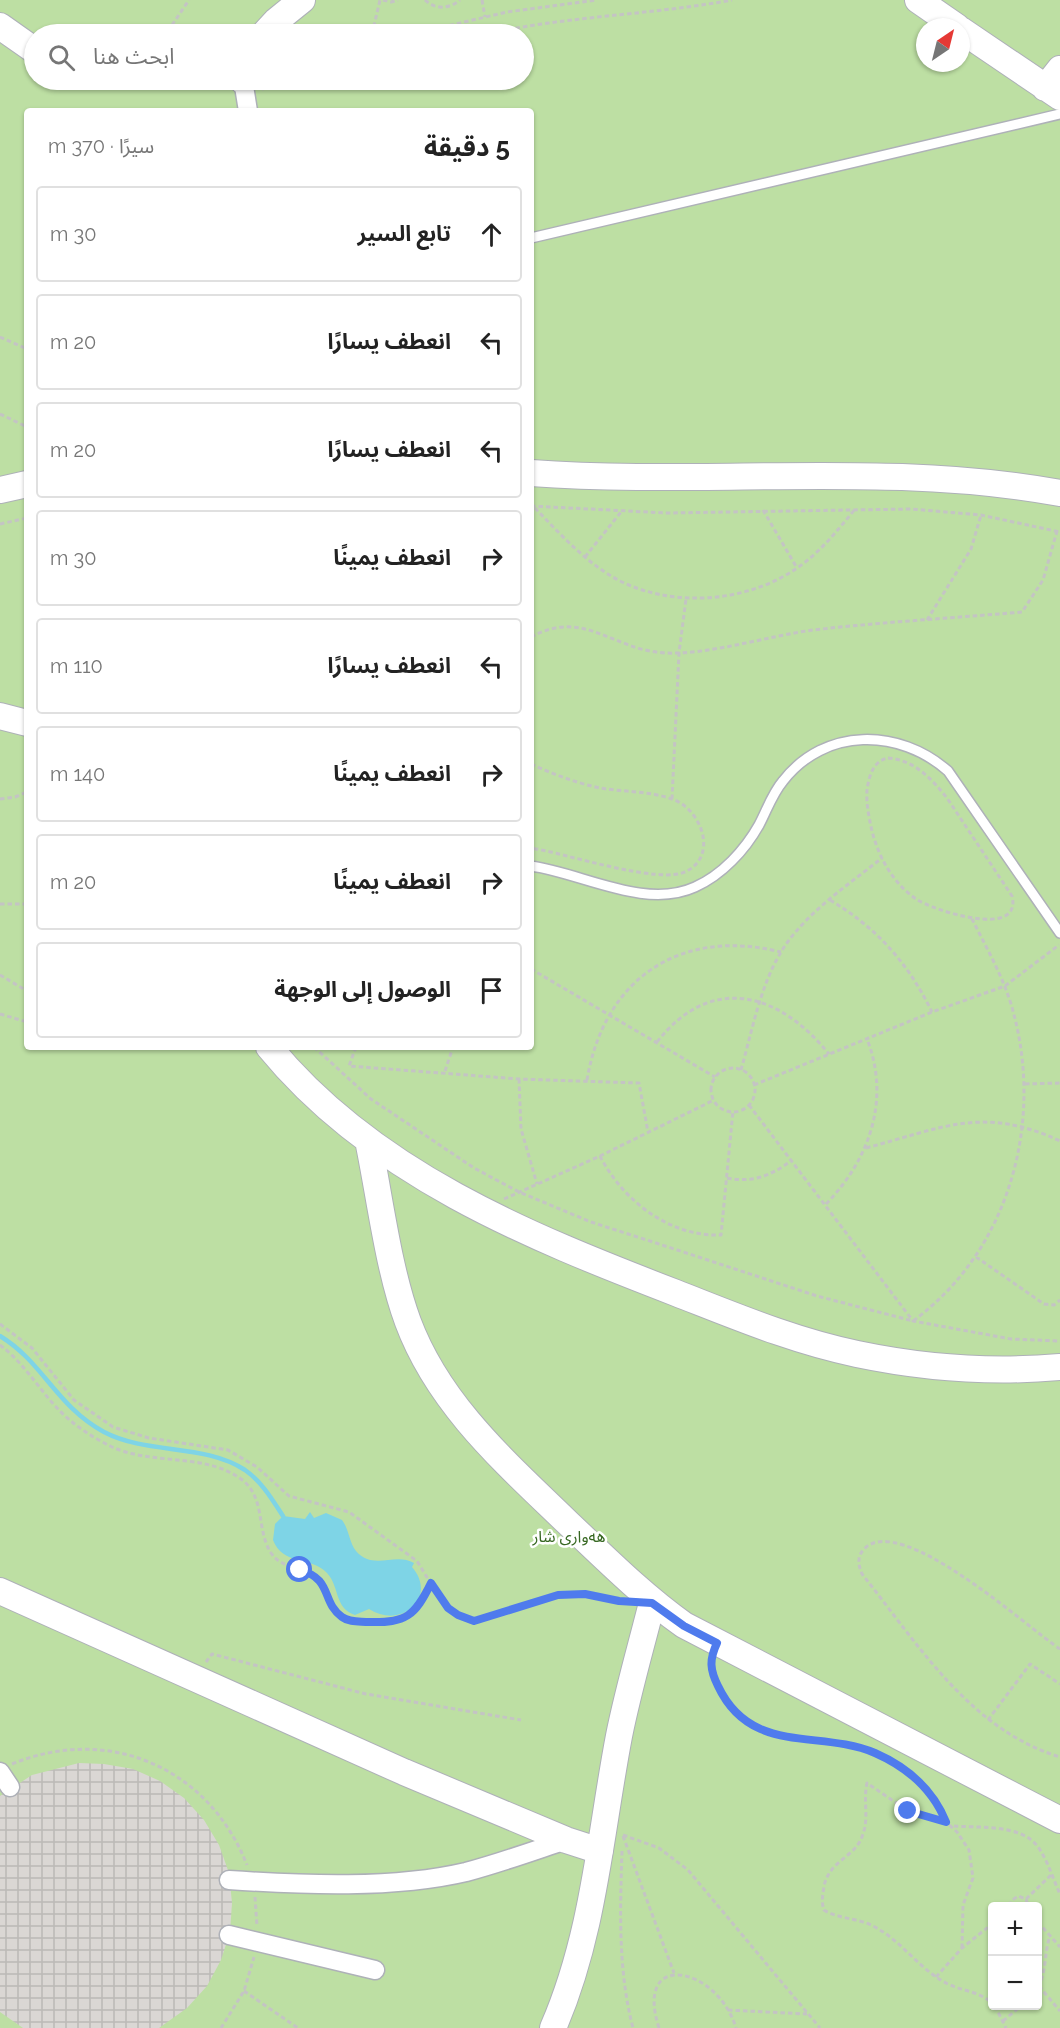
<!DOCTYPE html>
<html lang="ar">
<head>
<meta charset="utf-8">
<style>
	:root { --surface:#fff; --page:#f6f6f6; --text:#222; --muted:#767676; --line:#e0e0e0 }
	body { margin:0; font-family:Raleway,"Noto Sans Arabic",sans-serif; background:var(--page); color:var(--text); direction:rtl }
	.controls { position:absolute; right:18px; bottom:18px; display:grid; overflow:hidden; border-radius:6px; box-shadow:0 2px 4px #0004 }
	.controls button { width:54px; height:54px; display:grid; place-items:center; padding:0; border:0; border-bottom:2px solid var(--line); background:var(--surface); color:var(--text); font:30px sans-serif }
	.compass { position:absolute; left:916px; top:18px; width:54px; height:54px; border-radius:50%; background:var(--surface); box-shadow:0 2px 4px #0004; rotate:35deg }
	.stop { position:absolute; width:18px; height:18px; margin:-14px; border:4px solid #4f7bed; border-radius:50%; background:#fff }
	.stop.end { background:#4f7bed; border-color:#fff; box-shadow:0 2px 6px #0008 }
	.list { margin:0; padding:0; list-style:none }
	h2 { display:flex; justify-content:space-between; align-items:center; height:78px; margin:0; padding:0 24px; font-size:26px }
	h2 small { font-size:20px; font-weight:400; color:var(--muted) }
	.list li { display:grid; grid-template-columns:39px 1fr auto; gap:18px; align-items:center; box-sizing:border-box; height:96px; margin:0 12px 12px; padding:0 12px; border:2px solid var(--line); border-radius:6px }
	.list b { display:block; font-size:22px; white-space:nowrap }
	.list em { font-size:20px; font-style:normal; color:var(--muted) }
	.icon { flex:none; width:33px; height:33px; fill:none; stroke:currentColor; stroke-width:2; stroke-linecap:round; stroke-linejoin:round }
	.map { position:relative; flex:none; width:1060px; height:2028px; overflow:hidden; direction:ltr }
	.search { position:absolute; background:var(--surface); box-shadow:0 2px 4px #0004; left:24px; top:24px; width:510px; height:66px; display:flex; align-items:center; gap:15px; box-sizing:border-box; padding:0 21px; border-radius:33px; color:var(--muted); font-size:22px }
	.panel { position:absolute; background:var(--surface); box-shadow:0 2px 4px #0004; left:24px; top:108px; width:510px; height:942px; border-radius:6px; direction:rtl }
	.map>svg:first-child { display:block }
	.park { fill:#bddfa3; fill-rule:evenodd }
	.plaza { fill:url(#plaza-grid) }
	.water { fill:#7ed4e6 }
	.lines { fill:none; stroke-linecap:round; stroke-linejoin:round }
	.stream { stroke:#7ed4e6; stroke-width:4.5 }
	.lane-casing { stroke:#aeb1b8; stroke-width:12 }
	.street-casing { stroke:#aeb1b8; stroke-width:21 }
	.secondary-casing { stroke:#aeb1b8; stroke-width:28 }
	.path { stroke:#c4c4c4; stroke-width:3; stroke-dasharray:4.5 3; stroke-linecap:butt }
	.lane { stroke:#fff; stroke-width:9 }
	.street { stroke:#fff; stroke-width:18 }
	.secondary { stroke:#fff; stroke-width:26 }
	.route { stroke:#4f7bed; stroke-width:8 }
	.labels { text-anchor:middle; stroke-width:5; stroke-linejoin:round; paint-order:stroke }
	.park-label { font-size:16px; fill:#366721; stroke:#fff }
</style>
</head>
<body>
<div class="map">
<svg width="1060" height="2028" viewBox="0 0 1060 2028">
	<defs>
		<pattern id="plaza-grid" width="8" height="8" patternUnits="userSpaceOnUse" patternTransform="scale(1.5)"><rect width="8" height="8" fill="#dad7d4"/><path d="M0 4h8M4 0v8" fill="none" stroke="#bbb9b6"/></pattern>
	</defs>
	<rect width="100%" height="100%" fill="#eee7e1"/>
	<path class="park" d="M0,0H1060V2028H0ZM925,27H961V63H925ZM34,34H524V80H34ZM27,111H531V1047H27ZM992,1906H1038V2006H992Z"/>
	<path class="plaza" d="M79,1763L104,1764L133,1769L160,1781L184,1798L204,1820L219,1845L229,1873L232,1903L230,1932L221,1960L207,1986L187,2008L159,2028H23L0,2012V1796L32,1775Z"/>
	<path class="water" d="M310,1512L314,1518L326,1513L342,1520C349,1529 349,1542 356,1551C373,1571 395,1552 414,1563L412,1567C438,1597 402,1630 369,1609L355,1615C334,1608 340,1587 327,1573C311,1556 283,1566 273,1540L275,1524L283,1516L305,1519Z"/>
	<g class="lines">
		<path class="stream" d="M0,1336C43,1362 56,1406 104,1432C148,1455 203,1443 245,1470C262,1482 272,1499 283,1516"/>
		<g class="lane-casing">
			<path id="lane" d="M531,238L1060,114
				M531,866C582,873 645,910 695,887C722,875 745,850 759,825C767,810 772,794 783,781C825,727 899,728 948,771L1060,933"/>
		</g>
		<g class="street-casing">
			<path id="street" d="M243,80L248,111
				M0,1772L10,1787
				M229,1880C303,1885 394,1889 466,1872C500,1863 533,1851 566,1840
				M229,1935L375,1970"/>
		</g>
		<g class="secondary-casing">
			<path id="secondary" d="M918,0L957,27
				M0,26L34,50
				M961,30L1060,97
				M264,34L276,21L302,0
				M242,80H243
				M1045,88L1060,69
				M531,473C707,486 886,461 1060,493
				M0,490L27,484
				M0,716L27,723
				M269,1047C372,1173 528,1236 676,1293C735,1316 794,1341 857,1354C924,1368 992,1373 1060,1367
				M368,1140C380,1198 388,1268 408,1322C439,1405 506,1463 568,1523C606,1559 642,1595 684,1625L1060,1820
				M0,1591L404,1772L566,1840L600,1851
				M553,2028C594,1934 600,1835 619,1736C628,1691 641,1647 652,1603"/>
		</g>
		<path class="path" d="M383,0L391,2L398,0
			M425,0C436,10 449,9 460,0
			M482,0L485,17
			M172,25L189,0
			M372,34L380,0
			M413,34L507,12L597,0
			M486,34C567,16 650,15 732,0
			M262,89L302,80
			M0,337L27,349
			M0,414L27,427
			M531,506L667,513L911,509L981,515L1060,532
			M535,508C561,535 588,565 622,582C681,610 759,601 809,559C827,544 841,526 856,508
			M763,510L797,568
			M0,524L27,518
			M585,557L621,512
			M927,620L971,549L981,515
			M531,637C584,608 612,650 665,653C709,655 768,636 813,630C883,622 953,618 1022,612L1043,580L1057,531
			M888,758C914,760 931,778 947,798L1012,896C1023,940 932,910 916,899C893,883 879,858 872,831C869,818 866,803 867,790C869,776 873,761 888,758Z
			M531,764C553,774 576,783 600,788C623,792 650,791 672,799C700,808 719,854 687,871C661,886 565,853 531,848
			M0,799L15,797L27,792
			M672,799L679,653L686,599
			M830,900C877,928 908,963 932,1012
			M0,904H27
			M531,969L715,1077
			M0,975L27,991
			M0,1014L27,1022
			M657,1042C711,973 779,992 829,1054
			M314,1047L371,1099L474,1168L519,1192L591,1222L656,1243L817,1296L913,1321C1009,1251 1044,1123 1013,1011C1004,978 987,949 972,919
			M356,1047L349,1066L519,1079L639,1083L648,1132
			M711 1090a22 22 0 1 1 44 0a22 22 0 1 1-44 0Z
			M741,1070C752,1031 760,987 781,952C804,914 848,885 882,858
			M445,1071L453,1047
			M519,1079L521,1129L537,1184
			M587,1080C604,978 681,927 781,952
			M1025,1084L1060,1083
			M754,1085L932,1012L1005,986L1059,945
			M749,1105L913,1321L1011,1339L1060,1341
			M866,1148C942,1128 983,1105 1060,1141
			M600,1156C623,1201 670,1237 721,1235L733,1111
			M727,1178C753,1183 770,1176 791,1161
			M504,1199L600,1156L714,1100
			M826,1204C869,1160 891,1100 867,1039
			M976,1257L1044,1304L1054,1305L1060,1300
			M0,1324L32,1348L74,1400L113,1427L149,1438L228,1450L257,1467L289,1496L349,1512L417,1561L441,1600L467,1620H486L542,1599L570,1594L621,1601
			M0,1345C24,1363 38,1388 58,1409C72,1424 92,1437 110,1446C151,1466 204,1452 241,1479C266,1497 256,1530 271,1553C282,1569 300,1566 315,1575C328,1584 328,1602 338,1614C347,1624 392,1626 404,1619C417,1613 425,1595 431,1583
			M1060,1649C1028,1628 900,1511 864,1549C857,1557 858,1564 862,1574C918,1644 970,1730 1060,1757
			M206,1662L212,1654L366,1694L521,1720
			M710,1662C711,1672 716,1682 721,1692C749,1750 820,1734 872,1752C905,1764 933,1790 946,1822
			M988,1720L1030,1664L1060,1684
			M12,1764C109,1724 209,1768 247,1865
			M954,1826C979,1828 1022,1824 1038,1847C1048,1861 1053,1879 1060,1894
			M623,1835L659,1848L688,1870L820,2028
			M623,1836L674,1973
			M622,1851C620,1910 618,1971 633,2028
			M255,1897L257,1926
			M1026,1899L1051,1875
			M1010,1906L1011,1901L1018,1896L1026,1899L1028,1906
			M1038,1922L1060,1947
			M962,1948L963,1905L973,1878L969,1850L957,1832L946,1822L908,1811L867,1783C863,1800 869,1818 863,1834C856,1858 830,1859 824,1886C823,1894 821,1902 824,1910C838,1919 858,1918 873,1926C901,1940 918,1968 946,1983C961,1991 979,1991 992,2003
			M936,1977L962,1948L992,1924
			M1039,1986L1060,2011
			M1038,1987C1047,1971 1044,1953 1050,1936
			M244,1991L298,2028
			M995,2006L1006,2028
			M728,2010L807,2014
			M1003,2021L1021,2006
			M221,2028L244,1991L254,1957
			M659,2028C633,1948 718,1967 736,2028"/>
		<use href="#lane" class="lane"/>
		<use href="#street" class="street"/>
		<use href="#secondary" class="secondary"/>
	</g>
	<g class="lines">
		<path class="route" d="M300,1570C333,1579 321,1602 342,1617C350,1623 360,1621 369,1622C406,1623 415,1616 431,1583L448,1608L458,1615L474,1621L558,1595L585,1594L619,1601L652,1603L684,1626L717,1643C709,1660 710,1670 718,1686C751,1756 819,1729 875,1753C907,1767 933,1790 946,1822L908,1811"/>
	</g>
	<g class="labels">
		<g class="park-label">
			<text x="569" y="1542">هەواری شار</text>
		</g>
	</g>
</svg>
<div class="controls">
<button>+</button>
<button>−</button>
</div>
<svg class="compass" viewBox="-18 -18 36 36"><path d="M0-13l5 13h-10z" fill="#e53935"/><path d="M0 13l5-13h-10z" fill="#767676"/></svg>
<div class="stop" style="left:300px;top:1570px"></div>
<div class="stop end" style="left:908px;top:1811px"></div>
<div class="search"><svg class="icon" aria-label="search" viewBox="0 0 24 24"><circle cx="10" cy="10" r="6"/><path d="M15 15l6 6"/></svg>ابحث هنا</div>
<section class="panel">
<h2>5 دقيقة<small>سيرًا · 370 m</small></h2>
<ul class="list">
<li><svg class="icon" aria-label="ahead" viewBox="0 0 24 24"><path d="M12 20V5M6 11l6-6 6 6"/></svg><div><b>تابع السير</b></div><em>30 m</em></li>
<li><svg class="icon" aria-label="left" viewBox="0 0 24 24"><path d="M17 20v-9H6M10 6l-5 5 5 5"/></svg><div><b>انعطف يسارًا</b></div><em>20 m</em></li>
<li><svg class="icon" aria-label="left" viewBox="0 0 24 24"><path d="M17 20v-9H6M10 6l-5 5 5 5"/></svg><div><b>انعطف يسارًا</b></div><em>20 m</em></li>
<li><svg class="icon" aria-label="right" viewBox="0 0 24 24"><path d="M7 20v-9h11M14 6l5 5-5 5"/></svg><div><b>انعطف يمينًا</b></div><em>30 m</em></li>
<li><svg class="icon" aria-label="left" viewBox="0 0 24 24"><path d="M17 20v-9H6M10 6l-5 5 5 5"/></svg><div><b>انعطف يسارًا</b></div><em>110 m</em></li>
<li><svg class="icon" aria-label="right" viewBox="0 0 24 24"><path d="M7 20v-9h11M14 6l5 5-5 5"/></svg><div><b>انعطف يمينًا</b></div><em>140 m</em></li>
<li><svg class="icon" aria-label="right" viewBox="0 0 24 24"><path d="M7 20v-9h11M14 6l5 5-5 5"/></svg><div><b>انعطف يمينًا</b></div><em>20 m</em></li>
<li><svg class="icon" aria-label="arrive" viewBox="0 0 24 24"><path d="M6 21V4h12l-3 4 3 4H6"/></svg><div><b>الوصول إلى الوجهة</b></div></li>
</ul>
</section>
</div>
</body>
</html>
